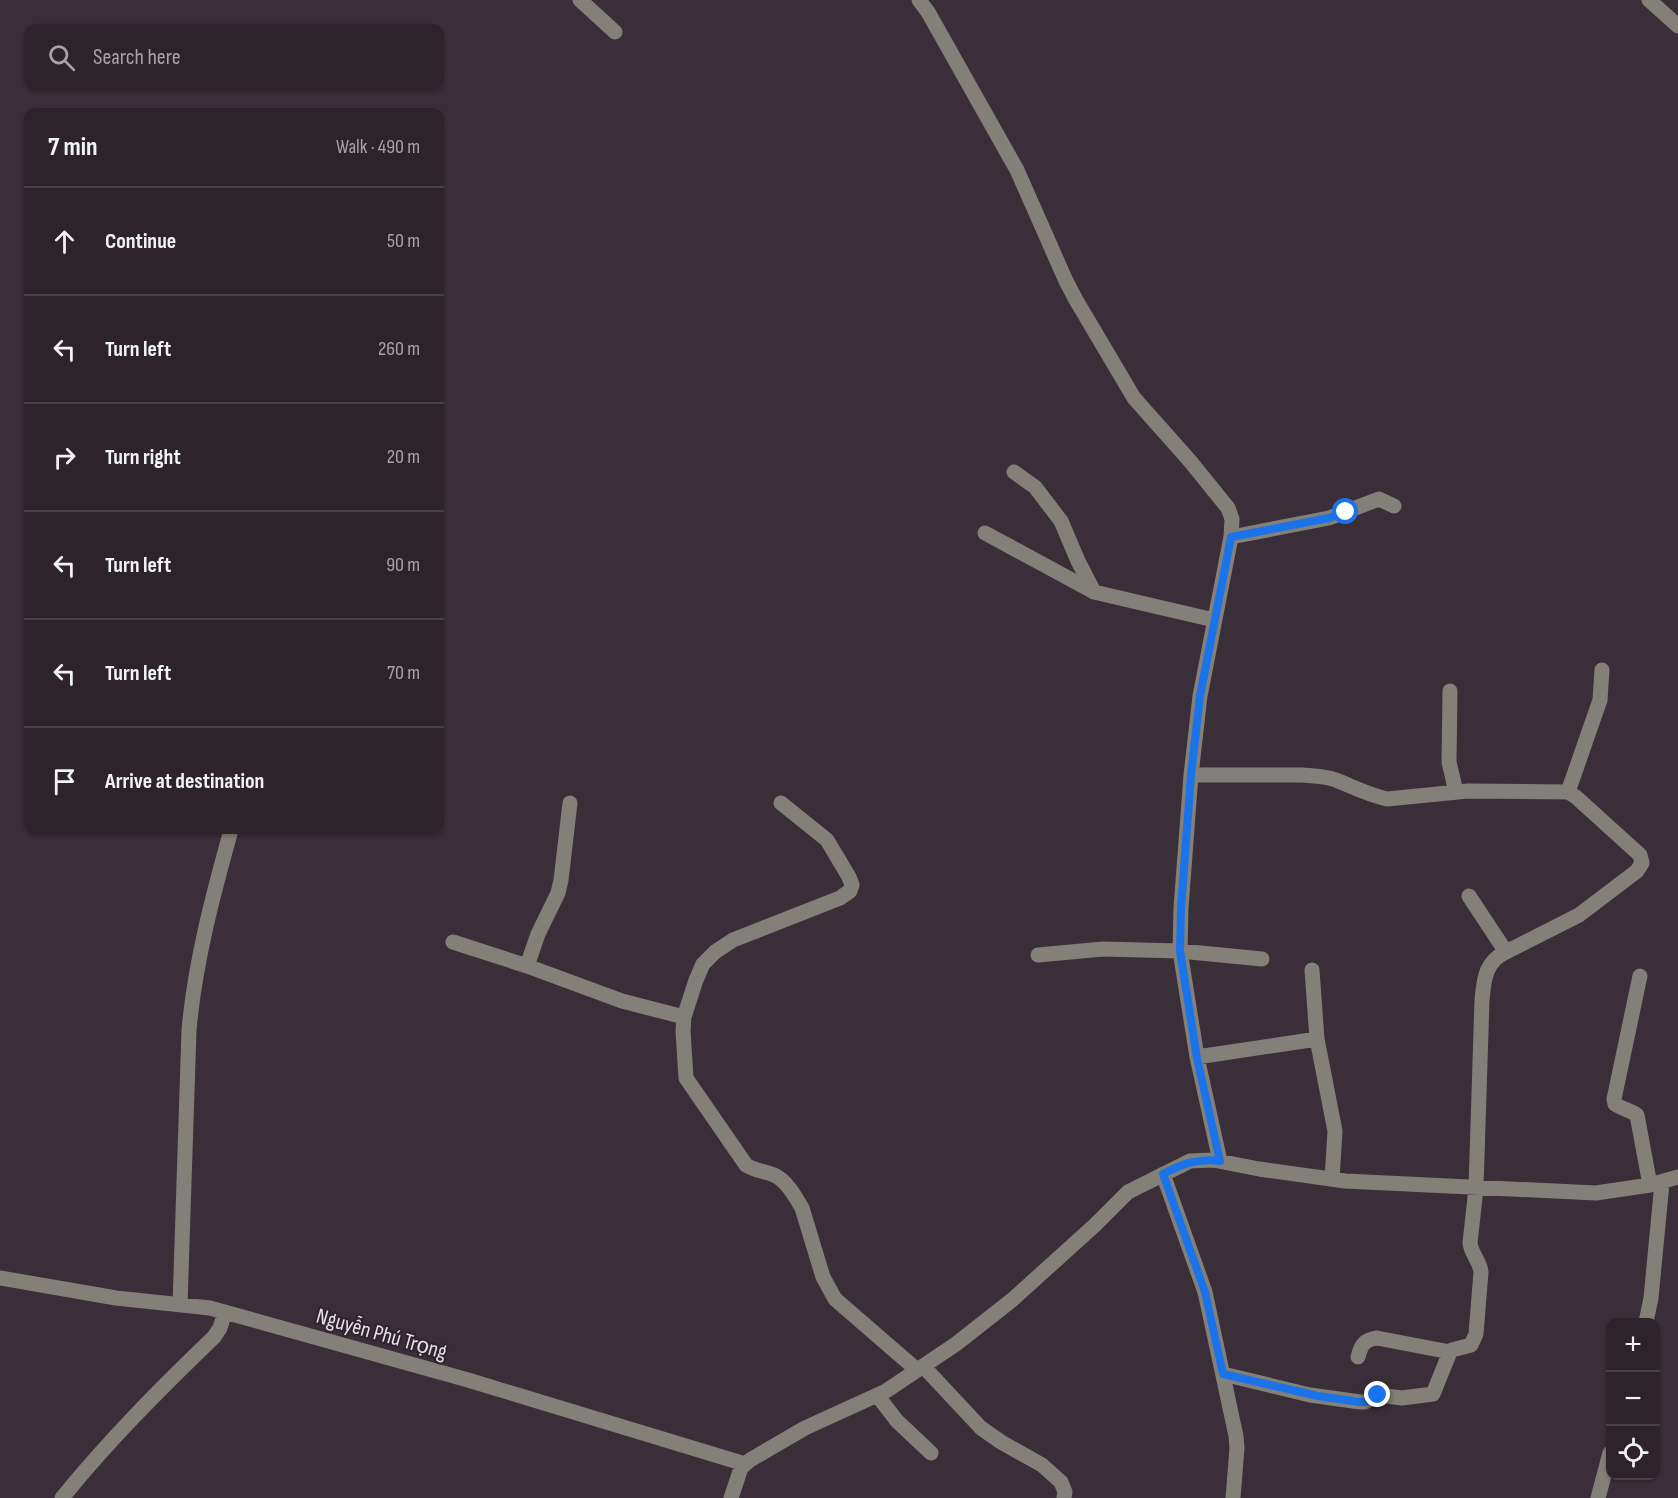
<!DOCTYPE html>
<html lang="en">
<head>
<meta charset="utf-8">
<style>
	:root { --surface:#2c232b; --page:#382f37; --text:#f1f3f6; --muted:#a6a4a9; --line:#484047 }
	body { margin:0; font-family:"Sofia Sans Condensed",sans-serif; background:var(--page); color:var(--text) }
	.controls { position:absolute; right:18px; bottom:18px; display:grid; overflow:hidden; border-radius:12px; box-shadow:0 2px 4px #0004 }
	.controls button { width:54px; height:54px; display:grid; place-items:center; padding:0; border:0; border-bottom:2px solid var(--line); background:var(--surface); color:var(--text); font:30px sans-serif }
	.stop { position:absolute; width:18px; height:18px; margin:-14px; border:4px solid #1a73e8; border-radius:50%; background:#fff }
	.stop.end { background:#1a73e8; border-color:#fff; box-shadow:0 2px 6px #0008 }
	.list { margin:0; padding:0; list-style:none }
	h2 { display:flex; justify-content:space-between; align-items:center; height:78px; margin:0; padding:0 24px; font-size:26px }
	h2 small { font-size:20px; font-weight:400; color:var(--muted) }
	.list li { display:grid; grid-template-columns:39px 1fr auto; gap:18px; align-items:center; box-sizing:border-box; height:108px; padding:0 24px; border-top:2px solid var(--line) }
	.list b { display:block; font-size:22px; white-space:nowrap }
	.list em { font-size:20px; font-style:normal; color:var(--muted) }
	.icon { flex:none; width:33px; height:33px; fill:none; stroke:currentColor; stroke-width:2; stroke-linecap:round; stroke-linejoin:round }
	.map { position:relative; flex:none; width:1678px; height:1498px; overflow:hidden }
	.search { position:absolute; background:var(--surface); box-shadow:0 2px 4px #0004; left:24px; top:24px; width:420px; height:66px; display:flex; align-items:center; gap:15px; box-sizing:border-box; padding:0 21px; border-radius:12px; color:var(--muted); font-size:22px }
	.panel { position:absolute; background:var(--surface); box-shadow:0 2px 4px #0004; left:24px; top:108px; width:420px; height:726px; border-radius:12px }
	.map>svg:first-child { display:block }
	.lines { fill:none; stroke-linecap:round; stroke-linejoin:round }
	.minor { stroke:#838079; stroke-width:15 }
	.route { stroke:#1a73e8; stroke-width:8 }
	.labels { text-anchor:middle; stroke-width:4.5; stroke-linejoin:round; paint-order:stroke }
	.street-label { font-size:22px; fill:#e8e1e8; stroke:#2f252f }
</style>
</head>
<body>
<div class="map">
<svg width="1678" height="1498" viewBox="0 0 1678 1498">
	<rect width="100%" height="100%" fill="#3a2f39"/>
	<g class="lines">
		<path class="minor" d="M580,0L615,32
			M919,0L928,12L1017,170L1066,281L1076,300L1134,398L1190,461L1228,508L1232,519L1231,537L1200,696L1191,775L1181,908L1180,951L1197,1057L1220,1161
			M1649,0L1678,26
			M1014,472L1035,487L1061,521L1078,561L1094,592
			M985,533L1094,592L1214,620
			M1231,537L1329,518L1379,499L1394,506
			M1450,691L1449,762L1456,792
			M1191,775H1302C1314,776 1325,776 1336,780C1353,787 1369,795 1387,799L1468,791L1568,792L1576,797L1640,855L1642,863L1637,871L1579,915L1506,952L1469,896
			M1568,792L1600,700L1602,670
			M781,803L827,840L849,877L852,885L850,891L840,898L733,940L715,952L703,964L696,980L684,1017L683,1031L686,1078L746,1165C755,1171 764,1171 774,1175C786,1180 795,1196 802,1208L823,1277L835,1299L917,1370
			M453,942L527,966L622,1001L684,1017
			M1038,955L1103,949L1180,951L1262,959
			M527,966L538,934L558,893L561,880L570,803
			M1312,970L1317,1039L1335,1131L1332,1179
			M1640,976L1614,1099L1615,1104C1622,1109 1630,1110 1637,1115L1650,1185
			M1197,1057L1317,1039
			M1163,1174L1205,1292L1236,1436L1237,1448L1233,1498
			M0,1278L116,1298L210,1308L468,1380L745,1464
			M180,1305L189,1030C195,962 213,895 231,830
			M1646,1322L1651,1298L1662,1183
			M1450,1352L1452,1350L1471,1345L1476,1334L1481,1272C1480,1261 1471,1254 1470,1243L1476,1188L1482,1000C1484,979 1485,962 1506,952
			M923,1366L981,1428L1001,1442L1042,1465L1061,1482L1065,1492L1064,1498
			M1223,1374L1310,1395L1360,1402H1365L1378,1395L1402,1398L1433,1394L1450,1352L1377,1338C1364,1340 1361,1345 1358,1357
			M877,1395L897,1421L931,1453
			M62,1498C109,1440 161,1388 214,1337L220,1328L225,1312
			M731,1498L741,1468L750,1460L805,1428L886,1391L956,1344L1012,1300L1095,1225L1128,1192L1190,1161L1213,1160L1259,1169L1345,1181L1596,1193L1650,1185L1678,1177
			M1598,1498L1610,1453"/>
	</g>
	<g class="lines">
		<path class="route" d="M1346,512L1329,518L1231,537L1200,696L1191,775L1181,908L1180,951L1197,1058L1220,1161C1197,1158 1182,1164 1163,1174L1205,1292L1223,1374L1318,1396L1360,1402H1365L1378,1395"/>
	</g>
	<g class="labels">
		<g class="street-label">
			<text transform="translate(382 1333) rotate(16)" y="8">Nguyễn Phú Trọng</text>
		</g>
	</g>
</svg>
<div class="controls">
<button>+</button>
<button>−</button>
<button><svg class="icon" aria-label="locate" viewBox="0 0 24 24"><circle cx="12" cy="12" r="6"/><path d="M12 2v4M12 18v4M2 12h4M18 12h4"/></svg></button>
</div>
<div class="stop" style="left:1346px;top:512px"></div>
<div class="stop end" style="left:1378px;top:1395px"></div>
<div class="search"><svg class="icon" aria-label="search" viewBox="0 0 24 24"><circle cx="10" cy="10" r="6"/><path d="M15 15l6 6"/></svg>Search here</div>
<section class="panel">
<h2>7 min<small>Walk · 490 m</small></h2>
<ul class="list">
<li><svg class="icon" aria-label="ahead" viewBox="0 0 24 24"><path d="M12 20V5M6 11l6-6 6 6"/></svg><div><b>Continue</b></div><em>50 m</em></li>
<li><svg class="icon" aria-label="left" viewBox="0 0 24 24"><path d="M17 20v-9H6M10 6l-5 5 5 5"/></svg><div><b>Turn left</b></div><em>260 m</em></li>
<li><svg class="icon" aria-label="right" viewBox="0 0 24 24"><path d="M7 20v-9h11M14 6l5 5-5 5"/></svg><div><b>Turn right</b></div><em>20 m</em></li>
<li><svg class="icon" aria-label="left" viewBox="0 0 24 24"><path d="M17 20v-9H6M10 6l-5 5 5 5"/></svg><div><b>Turn left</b></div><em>90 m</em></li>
<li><svg class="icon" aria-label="left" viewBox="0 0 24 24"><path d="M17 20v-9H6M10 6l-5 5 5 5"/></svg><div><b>Turn left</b></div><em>70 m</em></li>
<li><svg class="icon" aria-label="arrive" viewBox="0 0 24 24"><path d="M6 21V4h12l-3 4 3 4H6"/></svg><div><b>Arrive at destination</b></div></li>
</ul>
</section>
</div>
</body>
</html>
